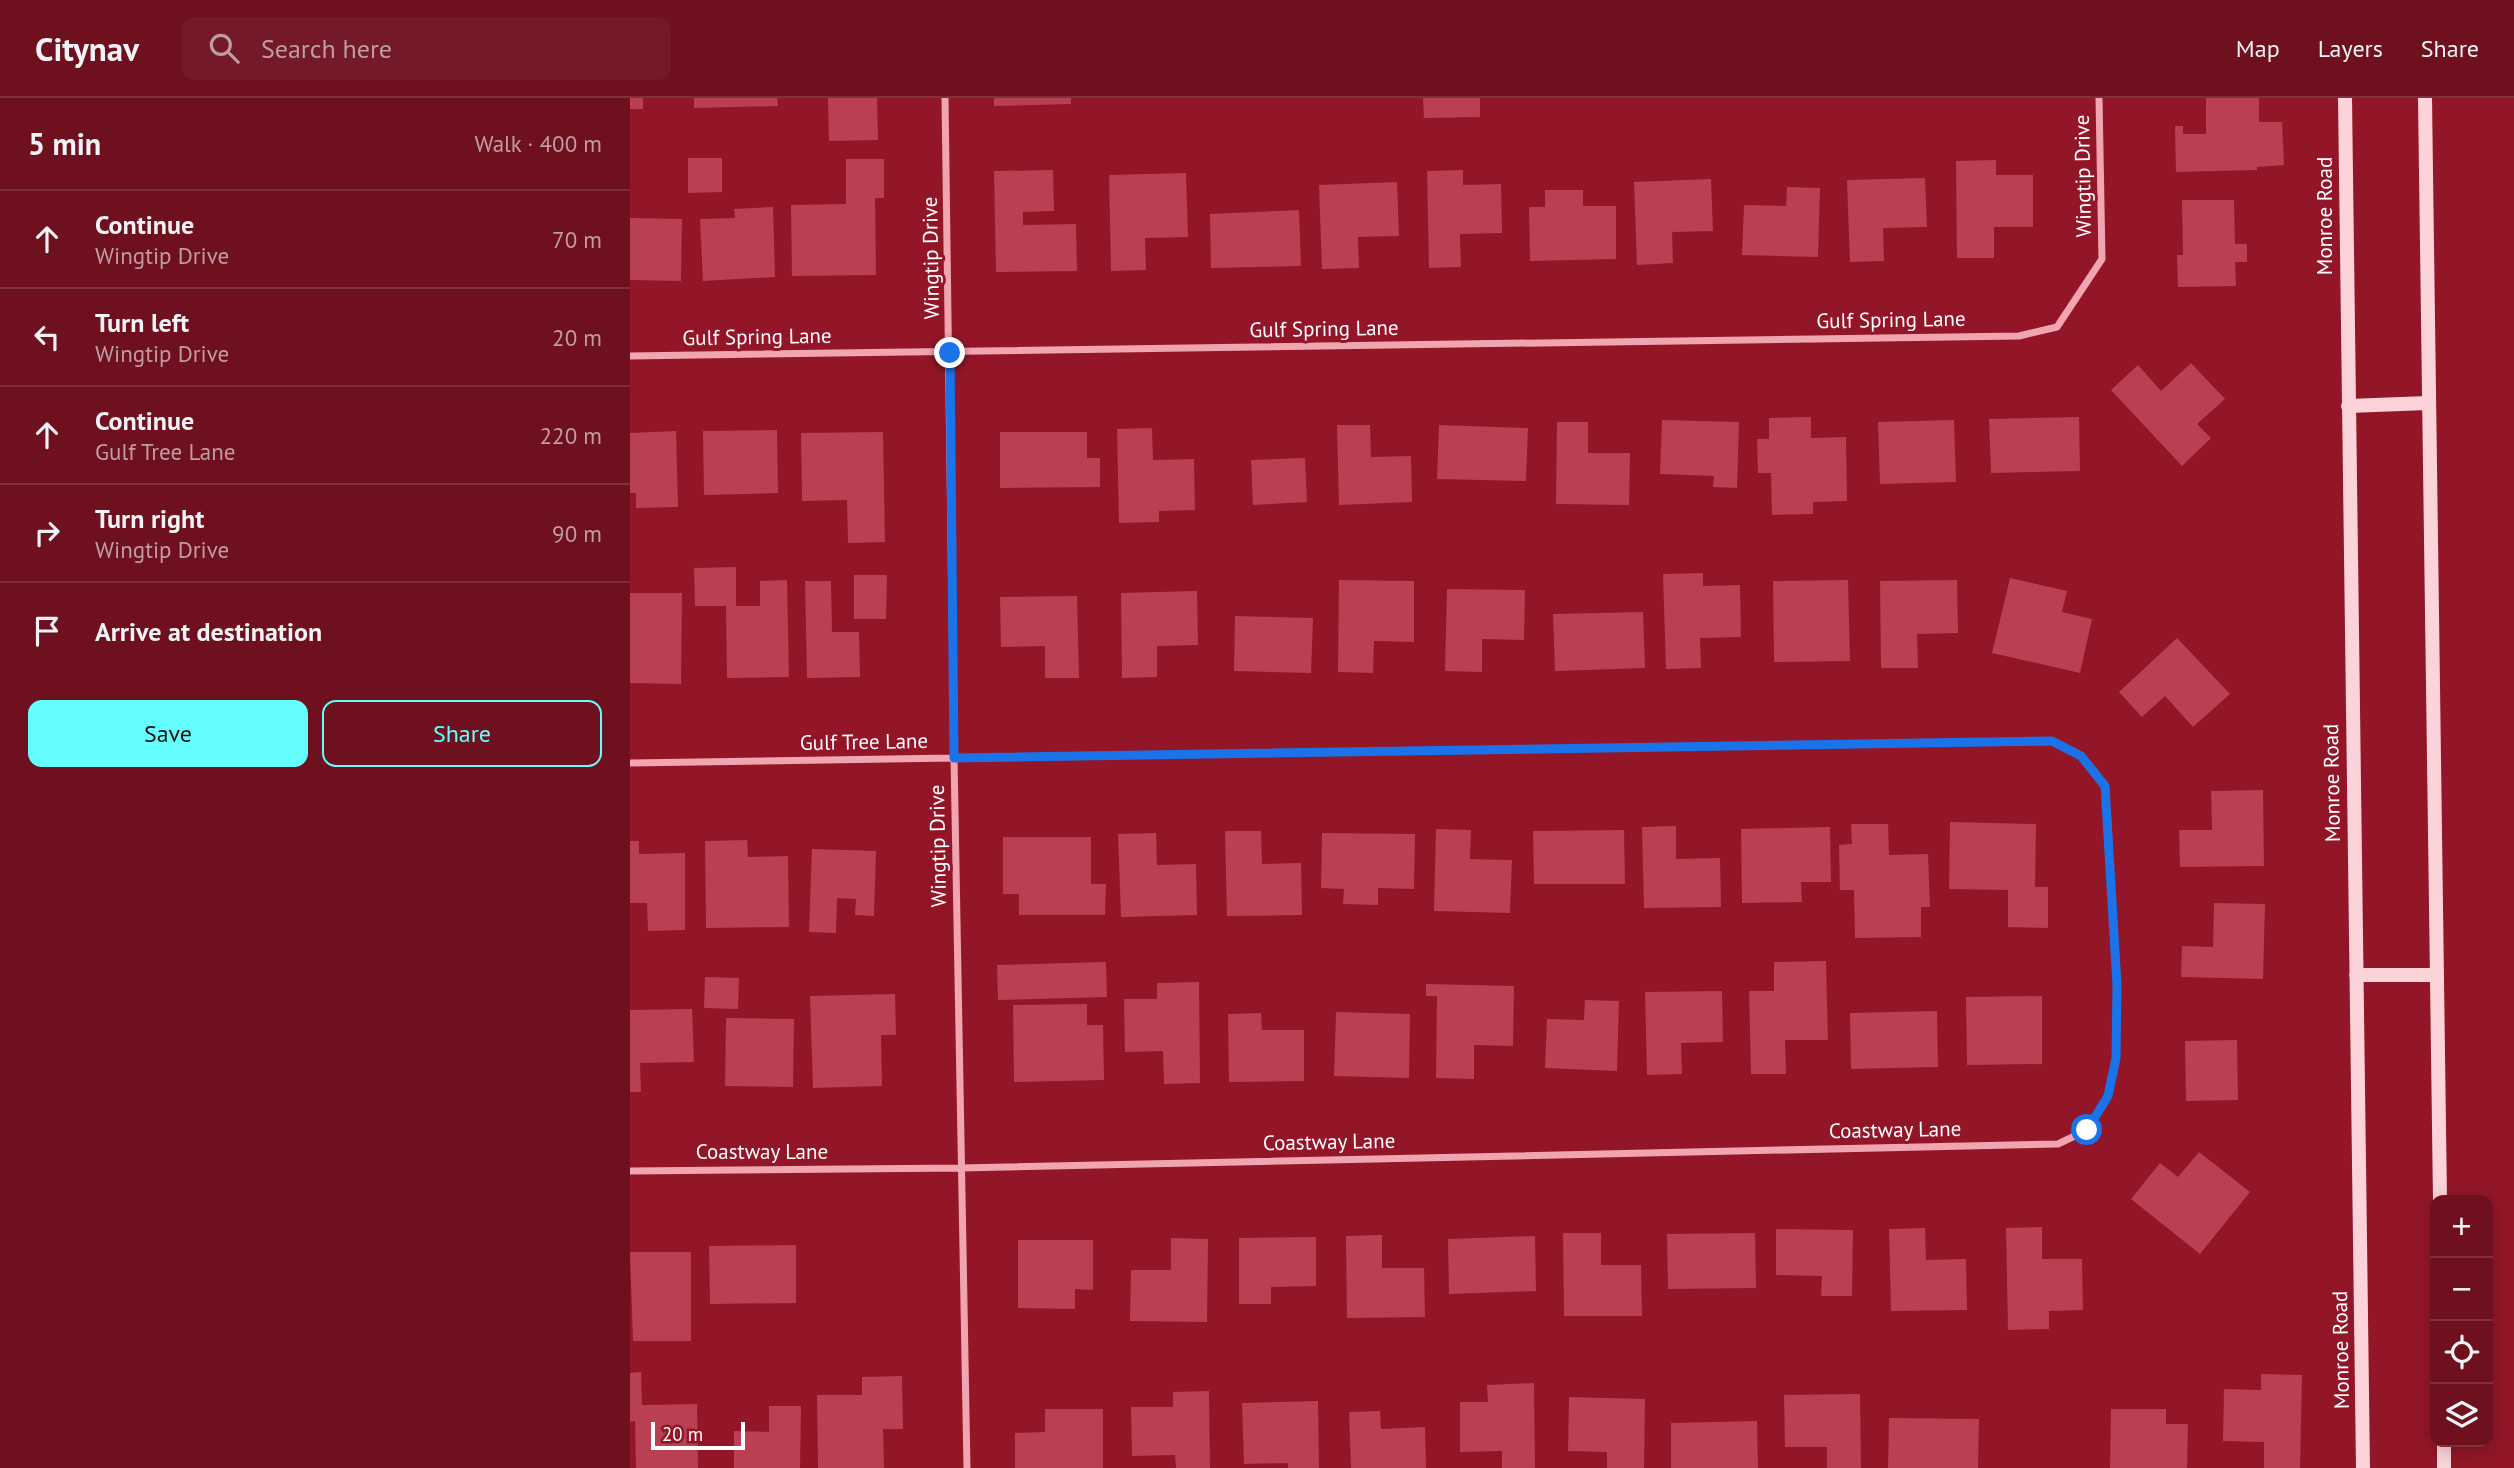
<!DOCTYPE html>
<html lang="en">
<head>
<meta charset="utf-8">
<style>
	:root { --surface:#6e101e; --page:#731927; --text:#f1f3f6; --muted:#bf9da4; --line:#80303c; --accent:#64feff }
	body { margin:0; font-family:"PT Sans",sans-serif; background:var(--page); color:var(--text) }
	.controls { position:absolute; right:21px; bottom:21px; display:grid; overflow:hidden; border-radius:14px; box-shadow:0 4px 18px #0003 }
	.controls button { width:63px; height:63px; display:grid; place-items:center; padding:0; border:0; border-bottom:2px solid var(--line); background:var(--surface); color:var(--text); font:35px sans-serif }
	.scale { position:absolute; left:21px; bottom:18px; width:94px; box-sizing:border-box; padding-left:7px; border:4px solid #fff; border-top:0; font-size:19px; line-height:24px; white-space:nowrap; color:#fff; -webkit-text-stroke:5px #921628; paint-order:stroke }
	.stop { position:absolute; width:21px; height:21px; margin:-16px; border:5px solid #1a73e8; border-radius:50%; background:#fff }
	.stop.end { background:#1a73e8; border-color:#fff; box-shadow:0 2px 7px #0008 }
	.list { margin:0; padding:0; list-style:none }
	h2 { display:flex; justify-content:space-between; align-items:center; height:91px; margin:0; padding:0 28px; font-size:30px }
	h2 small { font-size:23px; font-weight:400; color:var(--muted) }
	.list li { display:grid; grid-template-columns:46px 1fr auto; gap:21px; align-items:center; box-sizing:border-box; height:98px; padding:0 28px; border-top:2px solid var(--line) }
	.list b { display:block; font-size:26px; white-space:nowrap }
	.list p { margin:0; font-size:23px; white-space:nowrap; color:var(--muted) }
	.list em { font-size:23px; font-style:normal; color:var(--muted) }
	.actions { display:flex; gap:14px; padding:21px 28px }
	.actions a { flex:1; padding:16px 0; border:2px solid var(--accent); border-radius:14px; text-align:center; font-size:24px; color:var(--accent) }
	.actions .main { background:var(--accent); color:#111 }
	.icon { flex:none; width:38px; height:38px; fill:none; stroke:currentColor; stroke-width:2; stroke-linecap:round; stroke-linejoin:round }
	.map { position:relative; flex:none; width:1884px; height:1370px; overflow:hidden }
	header { display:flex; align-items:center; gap:42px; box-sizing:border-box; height:98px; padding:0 35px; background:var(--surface); border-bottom:2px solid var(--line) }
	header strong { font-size:33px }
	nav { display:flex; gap:38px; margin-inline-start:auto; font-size:24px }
	.search { width:490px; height:63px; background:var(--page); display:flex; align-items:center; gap:18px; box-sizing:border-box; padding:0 24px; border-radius:14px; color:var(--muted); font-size:26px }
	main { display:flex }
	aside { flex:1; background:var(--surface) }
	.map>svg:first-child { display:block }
	.building { fill:#b93f52 }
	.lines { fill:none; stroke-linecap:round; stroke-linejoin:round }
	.street { stroke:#f0a5b1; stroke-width:7 }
	.secondary { stroke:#fbd3d9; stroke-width:14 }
	.route { stroke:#1a73e8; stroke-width:9 }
	.labels { text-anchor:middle; stroke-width:6; stroke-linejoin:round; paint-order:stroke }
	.street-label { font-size:21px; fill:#fff; stroke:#921628 }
</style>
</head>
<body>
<header>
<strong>Citynav</strong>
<div class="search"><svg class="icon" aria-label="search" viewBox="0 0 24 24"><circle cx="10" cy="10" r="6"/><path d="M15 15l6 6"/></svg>Search here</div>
<nav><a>Map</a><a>Layers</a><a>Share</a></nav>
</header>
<main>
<aside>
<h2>5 min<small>Walk · 400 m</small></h2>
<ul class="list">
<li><svg class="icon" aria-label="ahead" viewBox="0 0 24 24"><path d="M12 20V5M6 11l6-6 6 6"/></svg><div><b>Continue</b><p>Wingtip Drive</p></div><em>70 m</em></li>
<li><svg class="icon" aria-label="left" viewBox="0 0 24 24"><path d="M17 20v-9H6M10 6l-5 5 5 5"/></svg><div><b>Turn left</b><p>Wingtip Drive</p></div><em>20 m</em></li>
<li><svg class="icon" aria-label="ahead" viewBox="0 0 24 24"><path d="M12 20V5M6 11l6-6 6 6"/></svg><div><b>Continue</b><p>Gulf Tree Lane</p></div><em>220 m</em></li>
<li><svg class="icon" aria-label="right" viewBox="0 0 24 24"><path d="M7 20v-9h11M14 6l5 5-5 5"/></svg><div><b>Turn right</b><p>Wingtip Drive</p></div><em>90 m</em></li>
<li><svg class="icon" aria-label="arrive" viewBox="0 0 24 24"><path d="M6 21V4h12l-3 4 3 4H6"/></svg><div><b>Arrive at destination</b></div></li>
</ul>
<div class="actions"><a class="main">Save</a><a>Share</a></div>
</aside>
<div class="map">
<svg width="1884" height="1370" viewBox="0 0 1884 1370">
	<rect width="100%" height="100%" fill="#921628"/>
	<path class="building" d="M0,0H13V11H0Z
		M64,0H147L148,8L64,10Z
		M198,0H247L248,42L199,43Z
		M364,0H441V6L364,8Z
		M793,0H850V19L794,20Z
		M1576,0H1629V24H1652L1654,67L1627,69V72L1546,74L1545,28H1553V36H1576Z
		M58,60H92V94L58,95Z
		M216,61H254V100H245L246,177L162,178L161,107L216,106Z
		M1366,62V77H1403V129H1364V160H1327L1326,63Z
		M423,72L424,113L393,114V127L446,126L447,173L366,174L364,73Z
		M833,72V87L871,86L872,135L830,136L831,169L799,170L797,73Z
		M556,75L558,139L515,140L516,172L481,173L479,77Z
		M1295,80L1297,129L1253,130L1254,163L1220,164L1217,82Z
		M1081,81L1083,133L1042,134L1043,165L1007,167L1004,84Z
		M767,84L769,138L728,139L729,170L692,171L689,87Z
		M1157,89L1190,90L1188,159L1112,157L1114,107L1156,108Z
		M915,92H953V108H986V161L900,163L899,109H915Z
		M1552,102H1604L1605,146H1617V164H1605L1606,188L1548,189L1547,157H1553Z
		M143,109L145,179L73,183L70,121L105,120L104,111Z
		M669,112L671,168L581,170L580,116Z
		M0,120L52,121L51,183L0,182Z
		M1561,265L1595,301L1567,326L1581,340L1552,368L1481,292L1508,267L1531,293Z
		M1181,319V340L1216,339L1217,403L1183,404V416L1142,417L1141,375H1128L1127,341H1139V320Z
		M1449,319L1450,373L1361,375L1359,321Z
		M1032,322L1109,324L1107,390L1083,389L1084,378L1030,376Z
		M1324,322L1326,384L1250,386L1248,324Z
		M927,324H958V355H1000L999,407L926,406Z
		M707,327H740L741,359L781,358L782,404L709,407Z
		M809,327L898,330L896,383L807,381Z
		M522,330L523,362L564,361L565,412L529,413V424L489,425L487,331Z
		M147,332L148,395L74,397L73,333Z
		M46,333L48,409L6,410V395H0V335Z
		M253,334L255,444L218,445L217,402L172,403L171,335Z
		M370,334H457V360H470V389L370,390Z
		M675,360L677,404L623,407L621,362Z
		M106,469V508H130V483L157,482L159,579L97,580L96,508H65L64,470Z
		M1073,475V488L1110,487L1111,539L1070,540L1071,570L1036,571L1033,476Z
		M224,477H257L256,521H224Z
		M1380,480L1437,493L1432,514L1462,521L1450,575L1362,555Z
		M709,482L784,483V544L744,543L743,575L708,574Z
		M1218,482L1220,563L1144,564L1143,483Z
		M1327,482L1328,535L1287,536L1288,570H1251L1250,483Z
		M175,483H201L202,534H229L230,579L177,580Z
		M817,491L895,492L894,542L852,541V574L815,573Z
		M567,493L568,547L527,548V579L492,580L491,495Z
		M0,495H52L51,586L0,585Z
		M447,498L449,580H415V548L371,549L370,499Z
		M1013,514L1015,570L925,573L923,516Z
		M605,518L683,520L681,575L604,573Z
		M1547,540L1600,596L1563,629L1535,598L1512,619L1489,594Z
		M1633,692L1634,768L1550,769L1549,732H1582L1581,693Z
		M1320,724L1406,726L1405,789H1418V830L1378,829V792L1319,791Z
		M1221,726H1258L1259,757L1298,756L1300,809H1291V839L1225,840L1224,792H1210L1209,747L1222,746Z
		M1046,728V761L1090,760L1091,809L1014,810L1012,729Z
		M1200,729L1201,784H1171L1172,804L1112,805L1111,731Z
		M806,731L841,732L840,761L882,762L880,815L804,813Z
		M994,732L995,786H904L903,733Z
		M595,733H631L632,766L671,765L672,817L597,818Z
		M526,735L527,767L566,766L567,817L491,819L488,736Z
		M692,735L785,736L784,791L748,790V807L713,806L714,791L691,790Z
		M373,739H461V786H476L475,817H389V796H373Z
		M117,742L118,759L158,758L159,829L76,830L75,743Z
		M0,743H9V756L55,755V832L18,833L17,805H0Z
		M182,751L246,753L244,818L225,817L226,801L207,800L206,835L179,834Z
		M1584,805L1635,806L1633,881L1551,879L1552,848L1583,849Z
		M1196,863L1198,942H1155L1156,976H1121L1119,893H1144V864Z
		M476,864L477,899L368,902L367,867Z
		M75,879L109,880L108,911L74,910Z
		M569,884L570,985L534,986L533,953L495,954L494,901H527V885Z
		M796,886L884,888L883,948L844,947V981L806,980L807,898H796Z
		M1092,893L1093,944L1051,945L1052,976L1017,977L1015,894Z
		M265,896L266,937H251L252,988L183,990L180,898Z
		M1412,898V966L1337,967L1336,899Z
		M955,902L989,903L987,973L915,970L917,921L954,922Z
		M457,906V927H473L474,982L384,984L383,907Z
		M62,911L64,964L10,965L11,994H0V912Z
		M1307,913L1308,969L1221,971L1220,915Z
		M706,914L780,916L779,980L704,978Z
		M631,915L632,932H674V983L599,984L598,916Z
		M96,920L164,921L163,989L95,988Z
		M1607,942L1608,1002L1556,1003L1555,943Z
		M1569,1054L1620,1094L1570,1156L1501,1101L1530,1065L1548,1079Z
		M1412,1129V1161H1452L1453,1212L1419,1213V1231L1378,1232L1376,1130Z
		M1295,1130L1296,1162L1336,1161L1337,1212L1261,1213L1259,1131Z
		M1146,1131L1223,1132L1222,1198H1191L1192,1178L1146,1177Z
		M933,1135H971V1167H1011L1012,1218H934Z
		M1125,1135L1126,1190L1038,1191L1037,1136Z
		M752,1137V1170H794L795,1219L717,1220L716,1138Z
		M905,1138L906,1193L819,1196L818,1141Z
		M686,1139V1188L641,1189V1206H609V1140Z
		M541,1140L578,1141L577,1224L500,1223L501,1172H541Z
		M388,1142H463V1192L445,1191V1211L388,1210Z
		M166,1147V1205L80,1206L79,1148Z
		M0,1154H61V1243H3Z
		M11,1274L12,1307L67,1306L68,1370H6L5,1323L0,1324V1275Z
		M1631,1276L1672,1277L1670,1370H1634V1344L1593,1343L1594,1291L1631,1292Z
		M272,1278L273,1331H253L254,1370H188L187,1297H232V1279Z
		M904,1285L905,1370H872V1353L830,1354V1304H858L857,1287Z
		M579,1293L580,1370H546L545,1357L502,1358L501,1309H543V1294Z
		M1230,1296L1231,1370H1197V1349H1155L1154,1297Z
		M939,1299L1015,1301L1014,1370H977V1354L938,1353Z
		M688,1303L689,1370H658V1365L614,1366L612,1305Z
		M139,1308H171L170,1370H104V1333L139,1334Z
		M415,1311H473V1370H385V1335L415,1334Z
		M1481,1311H1536V1326H1558L1557,1370H1480Z
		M750,1313L751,1331L795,1329L796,1370H721L719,1314Z
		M1259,1320L1349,1321L1348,1370H1258Z
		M1127,1323L1128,1370H1041V1325Z"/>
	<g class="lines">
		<path class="street" d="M315,0L324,660L337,1370
			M0,258L1389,238L1427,229L1472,161L1469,0
			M0,665L1422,643L1451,658L1475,688L1487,887L1486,960L1478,998L1457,1032L1428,1046L331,1070L0,1073"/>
		<path class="secondary" d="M1715,0L1733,1370
			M1795,0L1810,1102
			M1718,308L1798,305
			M1726,877H1807
			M1814,1344V1370"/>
	</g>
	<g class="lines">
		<path class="route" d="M320,255L324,660L1422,643L1451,658L1475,688L1487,887L1486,960L1478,998L1457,1032"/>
	</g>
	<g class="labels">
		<g class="street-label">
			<text transform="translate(1453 78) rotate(-91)" y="7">Wingtip Drive</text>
			<text transform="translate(1695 118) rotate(-90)" y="7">Monroe Road</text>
			<text transform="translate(301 160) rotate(-91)" y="7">Wingtip Drive</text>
			<text transform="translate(1261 222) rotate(-1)" y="7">Gulf Spring Lane</text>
			<text transform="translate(694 231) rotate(-1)" y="7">Gulf Spring Lane</text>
			<text transform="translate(127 239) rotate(-1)" y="7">Gulf Spring Lane</text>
			<text transform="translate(234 644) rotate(-1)" y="7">Gulf Tree Lane</text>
			<text transform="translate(1702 685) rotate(-91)" y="7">Monroe Road</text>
			<text transform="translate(308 748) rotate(-91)" y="7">Wingtip Drive</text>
			<text transform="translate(1265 1032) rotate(-1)" y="7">Coastway Lane</text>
			<text transform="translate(699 1044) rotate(-1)" y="7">Coastway Lane</text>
			<text x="132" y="1061">Coastway Lane</text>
			<text transform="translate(1711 1252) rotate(-91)" y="7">Monroe Road</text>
		</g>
	</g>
</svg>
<div class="controls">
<button>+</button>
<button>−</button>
<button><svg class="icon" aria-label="locate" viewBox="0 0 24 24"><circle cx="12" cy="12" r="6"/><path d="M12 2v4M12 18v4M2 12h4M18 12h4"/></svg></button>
<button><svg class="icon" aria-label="layers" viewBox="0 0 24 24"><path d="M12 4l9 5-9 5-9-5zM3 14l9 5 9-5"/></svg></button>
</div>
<div class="scale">20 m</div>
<div class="stop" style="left:1457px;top:1032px"></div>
<div class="stop end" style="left:320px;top:255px"></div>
</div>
</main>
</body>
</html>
